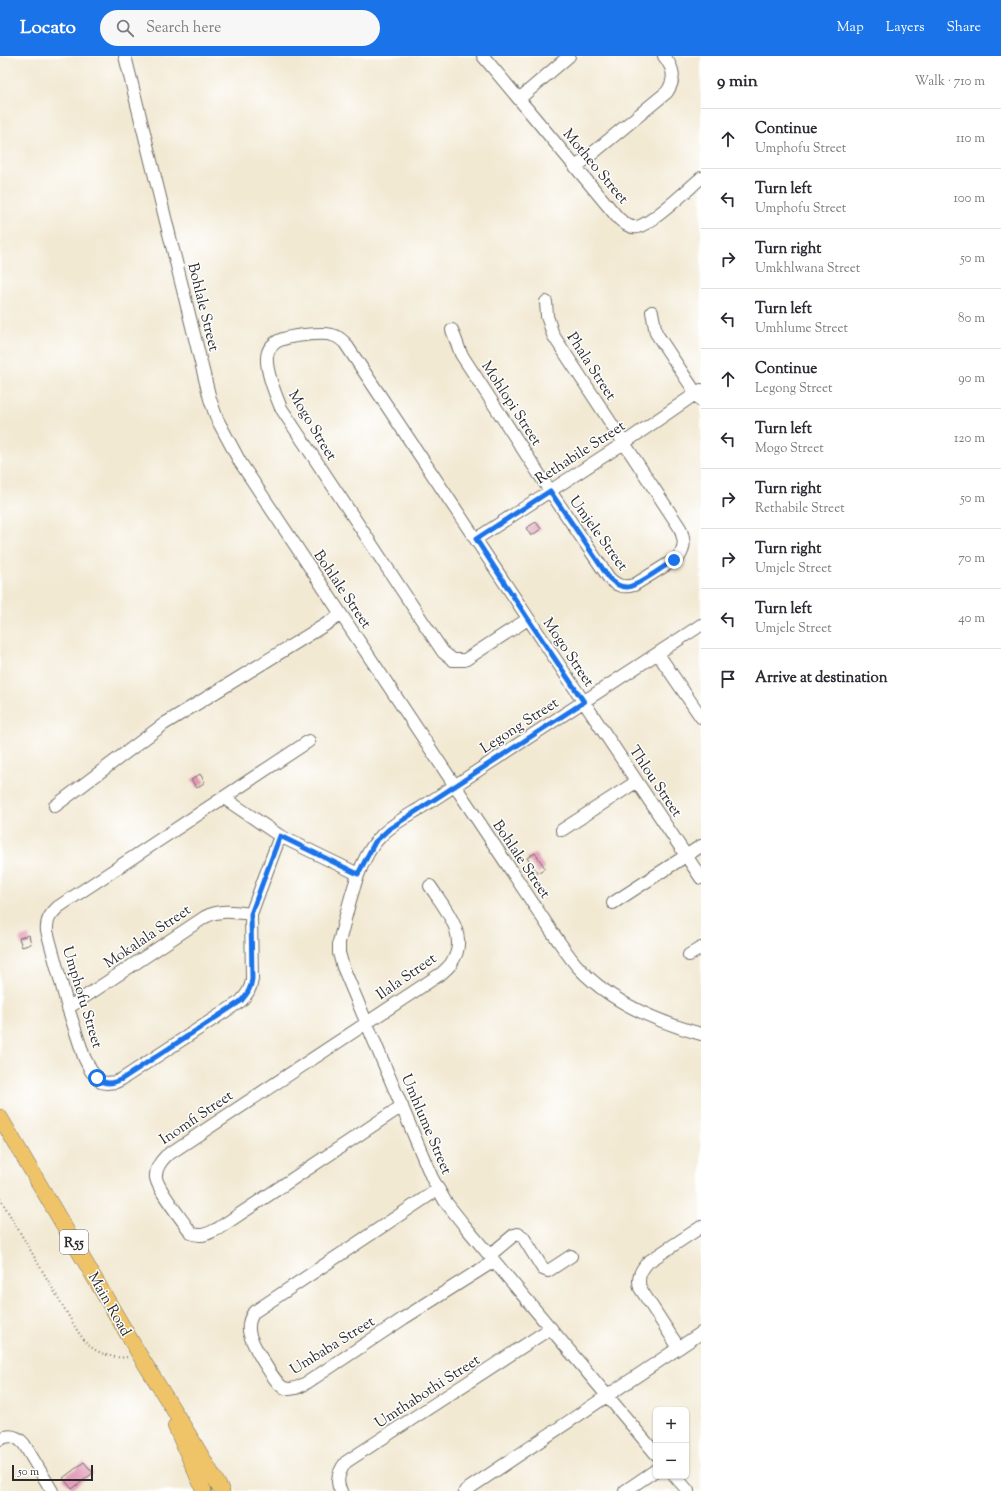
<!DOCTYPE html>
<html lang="en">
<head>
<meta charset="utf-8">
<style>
	:root { --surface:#fff; --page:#f7f7f7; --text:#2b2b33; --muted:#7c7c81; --line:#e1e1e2; --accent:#1a73e8 }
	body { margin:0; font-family:"Sorts Mill Goudy",serif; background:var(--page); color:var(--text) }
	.controls { position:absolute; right:12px; bottom:12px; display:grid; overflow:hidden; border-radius:6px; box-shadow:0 1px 3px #0004 }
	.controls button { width:36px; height:36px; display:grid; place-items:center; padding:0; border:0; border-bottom:1px solid var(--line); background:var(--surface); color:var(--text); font:20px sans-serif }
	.scale { position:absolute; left:12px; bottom:10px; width:81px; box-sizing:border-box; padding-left:4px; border:2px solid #2b2b2b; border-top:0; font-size:11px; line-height:14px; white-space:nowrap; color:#2b2b2b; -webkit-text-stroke:3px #fff; paint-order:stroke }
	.stop { position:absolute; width:12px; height:12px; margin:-9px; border:3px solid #1a73e8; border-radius:50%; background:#fff }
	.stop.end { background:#1a73e8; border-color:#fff; box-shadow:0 1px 4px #0008 }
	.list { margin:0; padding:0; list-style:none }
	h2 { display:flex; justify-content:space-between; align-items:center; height:52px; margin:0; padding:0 16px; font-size:17px }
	h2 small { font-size:13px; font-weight:400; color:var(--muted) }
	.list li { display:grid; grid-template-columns:26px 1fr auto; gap:12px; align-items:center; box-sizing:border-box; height:60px; padding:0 16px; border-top:1px solid var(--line) }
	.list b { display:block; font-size:15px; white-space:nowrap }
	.list p { margin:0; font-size:13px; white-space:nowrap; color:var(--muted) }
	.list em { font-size:13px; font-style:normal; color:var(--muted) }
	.icon { flex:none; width:22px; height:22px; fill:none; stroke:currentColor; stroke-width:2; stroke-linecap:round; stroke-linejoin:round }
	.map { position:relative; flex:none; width:701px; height:1435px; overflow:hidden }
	header { display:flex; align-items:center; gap:24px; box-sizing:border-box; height:56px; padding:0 20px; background:var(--accent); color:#fff }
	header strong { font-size:19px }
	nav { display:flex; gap:22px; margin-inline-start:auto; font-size:14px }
	.search { width:280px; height:36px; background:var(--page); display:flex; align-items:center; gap:10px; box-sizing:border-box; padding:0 14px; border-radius:22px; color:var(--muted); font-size:15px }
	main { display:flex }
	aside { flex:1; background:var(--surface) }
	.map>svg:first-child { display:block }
	.building { fill:#e298b5 }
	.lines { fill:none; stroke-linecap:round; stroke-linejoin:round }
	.minor-casing { stroke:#716e66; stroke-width:14 }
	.major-casing { stroke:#716e66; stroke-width:16 }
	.path { stroke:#716e66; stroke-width:2; stroke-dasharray:1 3; stroke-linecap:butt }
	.minor { stroke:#fff; stroke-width:12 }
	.major { stroke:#efc469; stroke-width:15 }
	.route { stroke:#1a73e8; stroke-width:5 }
	.labels { text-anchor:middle; stroke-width:3; stroke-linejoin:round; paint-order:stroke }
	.shield { fill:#fff; stroke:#6b6b6b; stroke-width:1 }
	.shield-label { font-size:14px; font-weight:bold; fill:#2b2b2b }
	.street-label { font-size:15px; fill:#2b2b2b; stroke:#fff }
</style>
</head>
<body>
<header>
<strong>Locato</strong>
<div class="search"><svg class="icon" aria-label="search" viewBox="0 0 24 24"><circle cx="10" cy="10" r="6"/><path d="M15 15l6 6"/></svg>Search here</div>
<nav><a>Map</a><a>Layers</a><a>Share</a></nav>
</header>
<main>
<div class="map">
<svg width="701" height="1435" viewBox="0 0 701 1435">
	<rect width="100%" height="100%" fill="#fff"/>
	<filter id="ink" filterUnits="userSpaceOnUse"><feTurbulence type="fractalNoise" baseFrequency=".025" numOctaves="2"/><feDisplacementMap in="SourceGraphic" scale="8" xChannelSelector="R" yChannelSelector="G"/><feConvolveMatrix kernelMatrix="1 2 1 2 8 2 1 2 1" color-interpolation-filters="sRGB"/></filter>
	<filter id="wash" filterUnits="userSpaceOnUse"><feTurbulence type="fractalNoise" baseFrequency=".012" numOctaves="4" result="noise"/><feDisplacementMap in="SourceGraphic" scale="16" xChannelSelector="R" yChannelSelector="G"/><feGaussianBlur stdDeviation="0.9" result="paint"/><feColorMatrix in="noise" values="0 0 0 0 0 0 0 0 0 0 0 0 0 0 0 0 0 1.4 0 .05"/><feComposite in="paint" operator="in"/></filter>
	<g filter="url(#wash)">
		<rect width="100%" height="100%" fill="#f2e9d3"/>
		<g id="blocks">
			<path class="building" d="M536,466L541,473L531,480L526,472Z
				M200,718L205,726L197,732L191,724Z
				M535,797L545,812L538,817L527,802Z
				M29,879L31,888L22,891L19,882Z
				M84,1406L93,1417L72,1433L63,1422Z"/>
		</g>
	</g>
	<g filter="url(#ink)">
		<use href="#blocks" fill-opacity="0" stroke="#716e66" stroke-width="1"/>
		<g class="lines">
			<g class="minor-casing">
				<path id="minor" d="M125,0L210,343L217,363L240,406L552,876C561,888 568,900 578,911C609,945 658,966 701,978
					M483,0L618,162C624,167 629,172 637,171C652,168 688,133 701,122
					M519,43L569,0
					M576,111L667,36C676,22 674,13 664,0
					M652,256L656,277L701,345
					M452,274L461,298L550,435L609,522C617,530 623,532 634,529L679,501C686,490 684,483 680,472L553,279L547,260L546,246
					M476,483L624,387L701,334
					M528,563L465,604H453L443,596L281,352C276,340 263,309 268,296C269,292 274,287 278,285C287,280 322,276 332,279C337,280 341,283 345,287L701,822
					M658,598L701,661
					M224,742L280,780L358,818
					M55,750L164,668L341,559
					M562,774L636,726
					M280,780L251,858L252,923C251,933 247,938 241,945L122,1023L116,1026L106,1027L101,1026L91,1015L84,1001L68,952L47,875C46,864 50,859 58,851L309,685
					M613,847L701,790
					M689,899L701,892
					M68,952L205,861C220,853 235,856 251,858
					M402,1050L219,1172C209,1177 202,1182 191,1177C183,1164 159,1136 156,1122C155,1113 160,1106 166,1100L442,917C445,914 450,910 452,906C470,880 444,851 430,830
					M437,1134L254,1256C250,1262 248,1267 249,1274C249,1284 275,1328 284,1332C293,1335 301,1330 308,1326L404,1262L494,1205
					M490,1199L514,1179L518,1178L523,1181L543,1213L548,1215L571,1200
					M679,1292L640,1232C637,1221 641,1214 648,1206L701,1171
					M0,1383C10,1378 17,1380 24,1388L52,1435
					M656,1398L464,1169L445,1145L432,1122L343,911L339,897V886C348,854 357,803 381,780C391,769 406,761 419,753L701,569
					M675,1420L688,1435
					M341,1435C335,1425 339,1415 346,1406L551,1272
					M465,1435L701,1277
					M625,1435L656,1414"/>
			</g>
			<g class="major-casing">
				<path id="major" d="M0,1061L139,1298L194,1387L222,1435
					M175,1370L204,1435"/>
			</g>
			<path class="path" d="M0,1142L78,1276C82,1281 86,1287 91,1291C100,1298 116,1303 127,1301"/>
			<use href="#minor" class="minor"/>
			<use href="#major" class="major"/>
		</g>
	</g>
	<g class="lines" filter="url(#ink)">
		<path class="route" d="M97,1022C105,1029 112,1028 122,1023L241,945C247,938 251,933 252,923L251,858L280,780L358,818L375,786L389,773L584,646L528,563L476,483L550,435L609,522C614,527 620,532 628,531C639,529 663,511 674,504"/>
	</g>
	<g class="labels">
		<rect class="shield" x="60" y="1174" width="28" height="24" rx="3"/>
		<g class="shield-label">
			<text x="74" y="1191">R55</text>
		</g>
		<g class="street-label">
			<text transform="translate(596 110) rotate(50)" y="5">Motheo Street</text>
			<text transform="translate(204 251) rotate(76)" y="5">Bohlale Street</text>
			<text transform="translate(592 310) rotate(57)" y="5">Phala Street</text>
			<text transform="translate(512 347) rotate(57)" y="5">Mohlopi Street</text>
			<text transform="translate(313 369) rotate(59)" y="5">Mogo Street</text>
			<text transform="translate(580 396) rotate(-33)" y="5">Rethabile Street</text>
			<text transform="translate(599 477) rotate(54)" y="5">Umjele Street</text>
			<text transform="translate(343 533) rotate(56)" y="5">Bohlale Street</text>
			<text transform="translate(569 596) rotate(56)" y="5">Mogo Street</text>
			<text transform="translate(519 669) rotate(-33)" y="5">Legong Street</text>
			<text transform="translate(656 725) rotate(56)" y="5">Thlou Street</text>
			<text transform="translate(522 803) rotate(56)" y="5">Bohlale Street</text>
			<text transform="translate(147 880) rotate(-34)" y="5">Mokalala Street</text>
			<text transform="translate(406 920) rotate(-35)" y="5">Ilala Street</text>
			<text transform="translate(83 941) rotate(73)" y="5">Umphofu Street</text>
			<text transform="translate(196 1061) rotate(-34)" y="5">Inomfi Street</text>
			<text transform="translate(427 1068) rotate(67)" y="5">Umhlume Street</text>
			<text transform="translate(110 1248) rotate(60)" y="5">Main Road</text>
			<text transform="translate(332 1289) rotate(-32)" y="5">Umbaba Street</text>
			<text transform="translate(427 1335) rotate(-33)" y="5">Umthabothi Street</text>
		</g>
	</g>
</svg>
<div class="controls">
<button>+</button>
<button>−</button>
</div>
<div class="scale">50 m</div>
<div class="stop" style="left:97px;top:1022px"></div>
<div class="stop end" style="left:674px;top:504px"></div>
</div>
<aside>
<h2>9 min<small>Walk · 710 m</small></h2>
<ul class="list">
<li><svg class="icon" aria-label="ahead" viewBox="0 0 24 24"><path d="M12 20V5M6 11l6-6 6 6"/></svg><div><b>Continue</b><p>Umphofu Street</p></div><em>110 m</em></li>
<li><svg class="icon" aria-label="left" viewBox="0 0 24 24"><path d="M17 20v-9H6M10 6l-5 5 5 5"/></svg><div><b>Turn left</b><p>Umphofu Street</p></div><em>100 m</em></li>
<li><svg class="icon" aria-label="right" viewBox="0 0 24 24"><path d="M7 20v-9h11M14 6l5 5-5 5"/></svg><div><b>Turn right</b><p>Umkhlwana Street</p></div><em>50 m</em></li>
<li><svg class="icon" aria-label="left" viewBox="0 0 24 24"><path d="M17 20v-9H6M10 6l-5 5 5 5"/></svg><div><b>Turn left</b><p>Umhlume Street</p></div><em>80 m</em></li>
<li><svg class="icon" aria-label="ahead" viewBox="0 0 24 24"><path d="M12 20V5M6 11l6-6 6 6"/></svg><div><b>Continue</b><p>Legong Street</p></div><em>90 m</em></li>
<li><svg class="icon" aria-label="left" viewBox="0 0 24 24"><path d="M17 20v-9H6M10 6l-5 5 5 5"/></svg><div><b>Turn left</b><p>Mogo Street</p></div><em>120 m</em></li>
<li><svg class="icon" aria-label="right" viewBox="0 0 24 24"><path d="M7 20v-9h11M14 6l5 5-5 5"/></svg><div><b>Turn right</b><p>Rethabile Street</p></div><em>50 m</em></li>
<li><svg class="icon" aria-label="right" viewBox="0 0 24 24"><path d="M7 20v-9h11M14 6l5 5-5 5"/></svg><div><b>Turn right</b><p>Umjele Street</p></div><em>70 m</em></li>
<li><svg class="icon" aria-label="left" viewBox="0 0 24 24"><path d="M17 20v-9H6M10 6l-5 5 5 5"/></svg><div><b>Turn left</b><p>Umjele Street</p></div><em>40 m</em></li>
<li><svg class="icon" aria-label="arrive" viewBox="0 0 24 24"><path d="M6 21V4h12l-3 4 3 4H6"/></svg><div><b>Arrive at destination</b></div></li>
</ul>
</aside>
</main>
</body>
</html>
